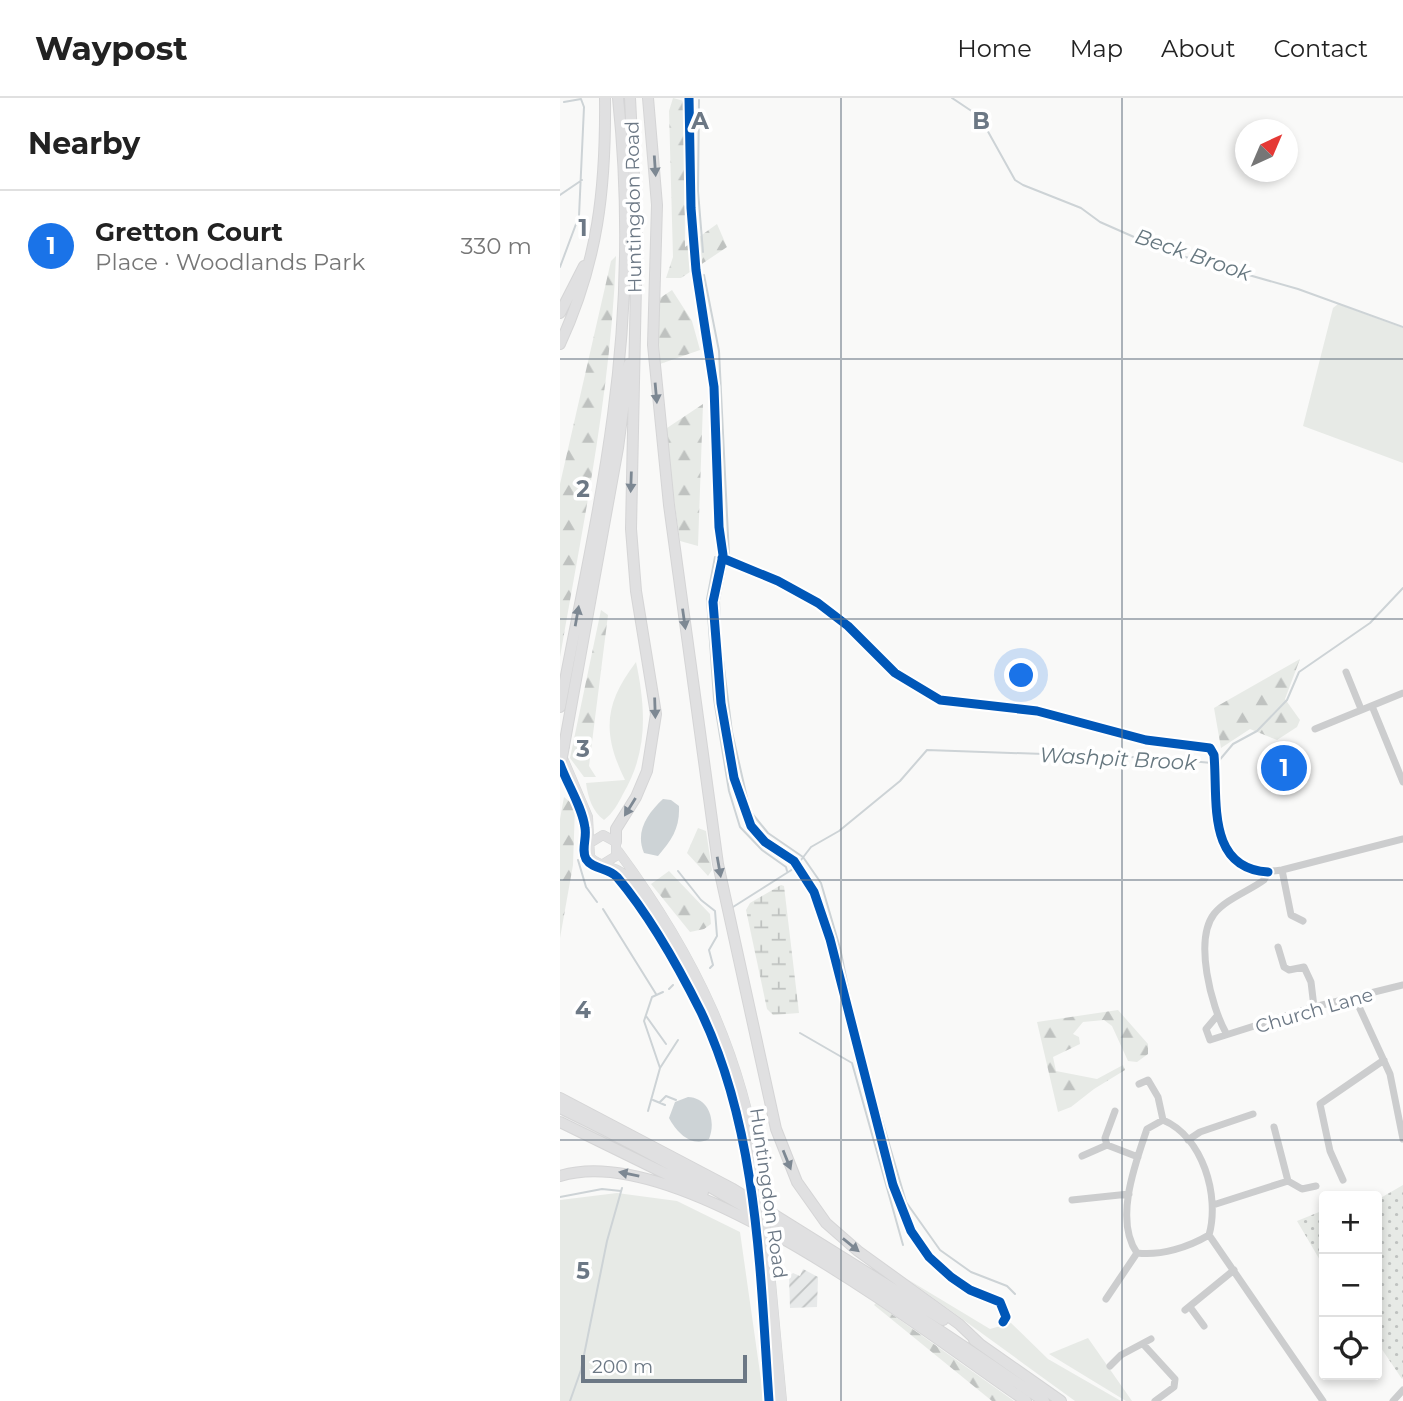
<!DOCTYPE html>
<html lang="en">
<head>
<meta charset="utf-8">
<style>
	:root { --surface:#fff; --page:#f2f2f2; --text:#222; --muted:#767676; --line:#e0e0e0; --accent:#1a73e8 }
	body { margin:0; font-family:Montserrat,sans-serif; background:var(--page); color:var(--text) }
	.controls { position:absolute; right:21px; bottom:21px; display:grid; overflow:hidden; border-radius:7px; box-shadow:0 4px 10px #0003 }
	.controls button { width:63px; height:63px; display:grid; place-items:center; padding:0; border:0; border-bottom:2px solid var(--line); background:var(--surface); color:var(--text); font:35px sans-serif }
	.compass { position:absolute; left:675px; top:21px; width:63px; height:63px; border-radius:50%; background:var(--surface); box-shadow:0 4px 10px #0003; rotate:44deg }
	.scale { position:absolute; left:21px; bottom:18px; width:166px; box-sizing:border-box; padding-left:7px; border:4px solid #6c7885; border-top:0; font-size:19px; line-height:24px; white-space:nowrap; color:#6c7885; -webkit-text-stroke:5px #fff; paint-order:stroke }
	.you { position:absolute; left:462px; top:578px; width:24px; height:24px; margin:-18px; border:5px solid #fff; border-radius:50%; background:#1a73e8; box-shadow:0 0 0 10px #1a73e833 }
	.badge { display:grid; place-items:center; width:46px; height:46px; border-radius:50%; background:var(--accent); color:#fff; font-size:23px; font-weight:700 }
	.pin { position:absolute; translate:-50% -50%; border:4px solid #fff; box-shadow:0 2px 7px #0006 }
	.list { margin:0; padding:0; list-style:none }
	h2 { display:flex; justify-content:space-between; align-items:center; height:91px; margin:0; padding:0 28px; font-size:30px }
	h2 small { font-size:23px; font-weight:400; color:var(--muted) }
	.list li { display:grid; grid-template-columns:46px 1fr auto; gap:21px; align-items:center; box-sizing:border-box; height:112px; padding:0 28px; border-top:2px solid var(--line) }
	.list b { display:block; font-size:26px; white-space:nowrap }
	.list p { margin:0; font-size:23px; white-space:nowrap; color:var(--muted) }
	.list em { font-size:23px; font-style:normal; color:var(--muted) }
	.icon { flex:none; width:38px; height:38px; fill:none; stroke:currentColor; stroke-width:2; stroke-linecap:round; stroke-linejoin:round }
	.map { position:relative; flex:none; width:843px; height:1303px; overflow:hidden }
	header { display:flex; align-items:center; gap:42px; box-sizing:border-box; height:98px; padding:0 35px; background:var(--surface); border-bottom:2px solid var(--line) }
	header strong { font-size:33px }
	nav { display:flex; gap:38px; margin-inline-start:auto; font-size:24px }
	main { display:flex }
	aside { flex:1; background:var(--surface) }
	.map>svg:first-child { display:block }
	.industrial { fill:url(#industrial-furrows) }
	.green { fill:#e7eae6 }
	.forest { fill:url(#forest-firs) }
	.wetland { fill:url(#wetland-marsh) }
	.garden { fill:url(#garden-dots) }
	.water { fill:#cdd3d6 }
	.lines { fill:none; stroke-linecap:round; stroke-linejoin:round }
	.stream { stroke:#cdd3d6; stroke-width:2 }
	.major-casing { stroke:#d5d6d6; stroke-width:10 }
	.highway-casing { stroke:#d5d5d6; stroke-width:12 }
	.minor { stroke:#cccdce; stroke-width:7 }
	.major { stroke:#e0e0e1; stroke-width:9 }
	.highway { stroke:#e0e0e1; stroke-width:10 }
	.major-bridge-casing { stroke:#d5d6d6; stroke-width:10; stroke-linecap:butt }
	.highway-bridge-casing { stroke:#d5d5d6; stroke-width:12; stroke-linecap:butt }
	.major-bridge { stroke:#e0e0e1; stroke-width:9 }
	.highway-bridge { stroke:#e0e0e1; stroke-width:10 }
	.cycleway-casing { stroke:#fff; stroke-width:13 }
	.cycleway { stroke:#0057b8; stroke-width:9 }
	.oneway { fill:#7d8893 }
	.grid { fill:none; stroke:#6c7885; stroke-width:2; stroke-opacity:0.55 }
	.labels { text-anchor:middle; stroke-width:7; stroke-linejoin:round; paint-order:stroke }
	.street-label { font-size:19px; fill:#6c7885; stroke:#fff }
	.water-label { font-size:21px; font-style:italic; fill:#677880; stroke:#fff }
	.grid-label { font-size:23px; text-anchor:middle; font-weight:bold; fill:#6c7885; stroke:#fff; stroke-width:7; stroke-linejoin:round; paint-order:stroke }
</style>
</head>
<body>
<header>
<strong>Waypost</strong>
<nav><a>Home</a><a>Map</a><a>About</a><a>Contact</a></nav>
</header>
<main>
<aside>
<h2>Nearby<small></small></h2>
<ul class="list">
<li><span class="badge">1</span><div><b>Gretton Court</b><p>Place · Woodlands Park</p></div><em>330 m</em></li>
</ul>
</aside>
<div class="map">
<svg width="843" height="1303" viewBox="0 0 843 1303">
	<defs>
		<pattern id="industrial-furrows" width="10" height="10" patternUnits="userSpaceOnUse" patternTransform="scale(1.75)"><rect width="10" height="10" fill="#e7e9e9"/><path d="M-1 1l2-2M0 10L10 0M9 11l2-2" fill="none" stroke="#bfc2c2"/></pattern>
		<pattern id="forest-firs" width="22" height="20" patternUnits="userSpaceOnUse" patternTransform="scale(1.75)"><rect width="22" height="20" fill="#e7eae6"/><path d="M5 1l3.5 6h-7zM16 11l3.5 6h-7z" fill="#bfc2c0"/></pattern>
		<pattern id="wetland-marsh" width="20" height="14" patternUnits="userSpaceOnUse" patternTransform="scale(1.75)"><rect width="20" height="14" fill="#e7eae6"/><path d="M1 5h8M5 5V1M11 12h8M15 12V8" fill="none" stroke="#bfc2c0"/></pattern>
		<pattern id="garden-dots" width="8" height="8" patternUnits="userSpaceOnUse" patternTransform="scale(1.75)"><rect width="8" height="8" fill="#e7eae6"/><path d="M2 2h.1M6 6h.1" fill="none" stroke="#bfc2c0" stroke-width="1.8" stroke-linecap="round"/></pattern>
	</defs>
	<rect width="100%" height="100%" fill="#f9f9f8"/>
	<path class="industrial" d="M243,1171L258,1179L257,1209L230,1210L229,1178L233,1175L240,1178Z"/>
	<path class="green" d="M778,206L843,230V365L743,328L773,210Z
		M76,564C86,611 88,654 63,696C58,706 53,715 44,722C32,713 28,699 26,685L65,682C42,635 44,606 76,564Z
		M57,1095L117,1103L180,1134L204,1303H0V1102Z
		M347,1181L430,1231L451,1225L488,1261L561,1303H515Z
		M528,1240L572,1303H566L489,1256Z"/>
	<path class="forest" d="M113,0L124,3L125,149L157,126L167,149L121,180H106L113,159L109,13Z
		M56,158C51,293 23,426 0,559V386L51,163Z
		M112,192L132,223L140,252L100,266L97,202Z
		M143,306L138,448L120,443L104,332Z
		M41,512L48,517L29,668L36,679H24L10,660Z
		M740,561L725,601L740,622L737,629L717,642L690,631L661,650L654,610Z
		M4,699L15,708L13,767L0,840V721Z
		M138,730L146,733L152,772L148,778L127,755Z
		M109,773L150,816L151,826L144,831L130,834L91,786Z
		M558,912L588,946V956L577,964L568,963L552,928L544,922L523,924L513,936L519,939L520,946L493,959L496,973L537,981L563,967L565,972L534,991L511,1009L498,1014L477,924Z
		M316,1205L454,1303H432L314,1207Z"/>
	<path class="wetland" d="M221,787L224,788L239,915L213,917L207,911L186,812L190,805Z"/>
	<path class="garden" d="M843,1087V1280L842,1281L817,1244V1102Z
		M764,1112V1169L737,1123Z"/>
	<path class="water" d="M103,701L111,702L119,708C120,730 112,742 98,758L84,755C75,734 87,716 103,701Z
		M128,999C150,1000 156,1024 149,1041C132,1050 117,1035 109,1020L115,1004Z"/>
	<g class="lines">
		<path class="stream" d="M392,0L416,16
			M139,2L138,93L143,154
			M421,21L455,82L463,87L521,110L540,124L608,154L738,191L843,229
			M0,97L22,82
			M0,169L19,118L24,9L21,1L4,4
			M144,177L159,253L169,458
			M155,459L147,501L154,601L169,693L180,729L202,752L226,769L227,773
			M166,468L159,502L160,538L172,634L190,713L208,735L243,759L261,785L280,850L299,943L346,1104L380,1152L411,1174L447,1188L455,1196
			M657,665L673,646L697,633L727,602L739,574L810,525L843,490
			M18,762L26,789L37,804
			M241,762L251,749L279,733L340,683L367,652L597,660L652,665
			M118,773L141,802L155,813L157,838L149,852L153,867L150,870
			M173,809L233,771
			M43,811L96,896
			M109,891L113,887
			M86,918L106,946
			M240,935L292,965L343,1147
			M100,970L118,942
			M93,1002L105,1007
			M100,1004L106,998L116,1002
			M88,1013L100,970L84,923L92,899L103,894
			M0,1099L42,1091L61,1093
			M10,1303L21,1272L47,1143L62,1090"/>
		<g class="major-casing">
			<path id="major" d="M2,658L28,719L30,759C40,770 56,767 67,779C85,801 99,827 113,851C154,923 181,995 192,1077
				M30,745L43,737L56,744V758L43,766
				M58,753C135,857 185,960 202,1091
				M201,1151L215,1303
				M208,1152L222,1303"/>
		</g>
		<g class="highway-casing">
			<path id="highway" d="M88,0L97,107L93,247L109,407L158,766L216,1031L237,1084L266,1125L298,1153L399,1226L420,1246
				M0,215L24,168
				M0,246C38,164 46,90 45,0
				M0,609C18,512 40,415 53,317C67,213 69,104 58,0
				M4,648L58,350L69,266
				M56,744V731L76,699L87,673L96,616L76,493L71,431L77,137L70,0
				M0,1000L173,1091L383,1222
				M0,1010C171,1092 328,1196 484,1303
				M0,1024L143,1094
				M0,1078C120,1040 367,1236 466,1303
				M414,1242L501,1303"/>
		</g>
		<path class="minor" d="M258,505L288,528L335,575L380,602L477,613L586,642L650,650L654,657C659,707 646,783 722,772L843,741
			M786,574L801,611
			M812,608L843,684
			M755,631L843,595
			M722,772L731,817L743,823
			M718,849L724,869L729,872L744,869L751,884L754,909
			M795,900L830,976L843,1041
			M657,918L646,931L650,942L754,909L843,887
			M666,935C651,908 634,842 654,816C666,801 689,793 704,782L708,774
			M579,986L588,982L598,999L603,1022
			M603,1022C643,1039 660,1098 649,1137C629,1149 601,1158 577,1155C554,1122 575,1066 587,1031Z
			M714,1029L728,1083L742,1091L756,1088
			M628,1042L640,1034L693,1016
			M547,1047L545,1040L555,1013
			M547,1047L578,1059
			M522,1058L547,1047
			M783,1082L770,1053L760,1006L824,962
			M512,1102L569,1096
			M653,1107L728,1083
			M649,1137L763,1303
			M546,1201L577,1155
			M630,1209L644,1228
			M625,1212L674,1172
			M583,1246L615,1281L614,1289L595,1303
			M550,1268L561,1257L591,1241
			M833,1303L843,1292"/>
		<use href="#major" class="major"/>
		<use href="#highway" class="highway"/>
		<g class="major-bridge-casing">
			<path id="major-bridge" d="M192,1077L201,1151
				M202,1091L208,1152"/>
		</g>
		<g class="highway-bridge-casing">
			<path id="highway-bridge" d="M0,670L4,648"/>
		</g>
		<use href="#major-bridge" class="major-bridge"/>
		<use href="#highway-bridge" class="highway-bridge"/>
		<g class="cycleway-casing">
			<path id="cycleway" d="M129,0L131,110L136,172L154,289L159,429L163,457L153,504L161,605L174,680L191,728L205,744L234,763L254,794L270,841L333,1087L351,1133L369,1159L391,1179L410,1192L440,1204L446,1219L443,1224
				M162,460L218,483L258,505L288,528L335,575L380,602L477,613L586,642L650,650L654,657C658,702 646,770 708,774
				M0,666C7,686 22,708 25,730C27,740 21,752 26,761C33,772 48,769 57,779C90,818 118,868 141,914C198,1033 200,1174 209,1303"/>
		</g>
		<use href="#cycleway" class="cycleway"/>
	</g>
	<defs><path id="oneway-solid" d="M-6-.8H1V-3.2L6.5 0L1 3.2V.8H-6Z" transform="scale(1.75)"/></defs>
	<g class="oneway">
		<use href="#oneway-solid" transform="translate(95 68) rotate(86)"/>
		<use href="#oneway-solid" transform="translate(96 295) rotate(85)"/>
		<use href="#oneway-solid" transform="translate(71 384) rotate(92)"/>
		<use href="#oneway-solid" transform="translate(17 518) rotate(-80)"/>
		<use href="#oneway-solid" transform="translate(124 521) rotate(82)"/>
		<use href="#oneway-solid" transform="translate(95 610) rotate(88)"/>
		<use href="#oneway-solid" transform="translate(70 709) rotate(122)"/>
		<use href="#oneway-solid" transform="translate(159 769) rotate(80)"/>
		<use href="#oneway-solid" transform="translate(227 1062) rotate(68)"/>
		<use href="#oneway-solid" transform="translate(69 1076) rotate(-168)"/>
		<use href="#oneway-solid" transform="translate(291 1147) rotate(39)"/>
	</g>
	<path class="grid" d="M281,0V1303M562,0V1303M0,261H843M0,521H843M0,782H843M0,1042H843"/>
	<g class="labels">
		<g class="street-label">
			<text transform="translate(73 109) rotate(-91)" y="7">Huntingdon Road</text>
			<text transform="translate(754 912) rotate(-16)" y="7">Church Lane</text>
			<text transform="translate(209 1095) rotate(82)" y="7">Huntingdon Road</text>
		</g>
		<g class="water-label">
			<text transform="translate(633 157) rotate(19)" y="7">Beck Brook</text>
			<text transform="translate(558 661) rotate(3)" y="7">Washpit Brook</text>
		</g>
	</g>
	<g class="grid-label">
		<text x="140" y="31">A</text>
		<text x="421" y="31">B</text>
		<text x="23" y="138">1</text>
		<text x="23" y="399">2</text>
		<text x="23" y="659">3</text>
		<text x="23" y="920">4</text>
		<text x="23" y="1181">5</text>
	</g>
</svg>
<div class="controls">
<button>+</button>
<button>−</button>
<button><svg class="icon" aria-label="locate" viewBox="0 0 24 24"><circle cx="12" cy="12" r="6"/><path d="M12 2v4M12 18v4M2 12h4M18 12h4"/></svg></button>
</div>
<svg class="compass" viewBox="-18 -18 36 36"><path d="M0-13l5 13h-10z" fill="#e53935"/><path d="M0 13l5-13h-10z" fill="#767676"/></svg>
<div class="scale">200 m</div>
<div class="you"></div>
<div class="pin badge" style="left:724px;top:670px">1</div>
</div>
</main>
</body>
</html>
